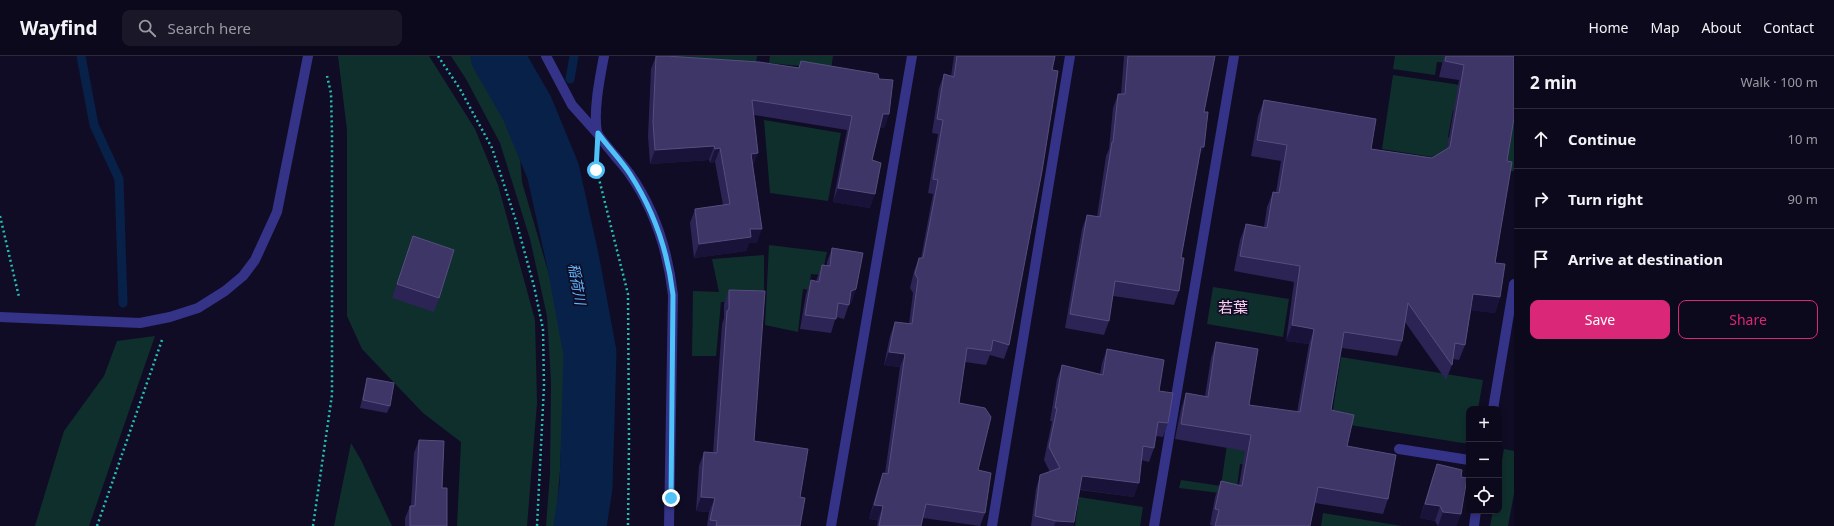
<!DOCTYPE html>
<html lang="en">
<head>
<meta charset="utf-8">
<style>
	:root { --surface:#0c091c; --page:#1a1729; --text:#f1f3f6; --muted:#9a9aa3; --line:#2c2a3b; --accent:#db2777 }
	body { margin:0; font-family:"Noto Sans","Noto Sans JP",sans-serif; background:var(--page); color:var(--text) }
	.controls { position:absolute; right:12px; bottom:12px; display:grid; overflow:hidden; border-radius:8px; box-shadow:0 2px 6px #0003 }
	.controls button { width:36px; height:36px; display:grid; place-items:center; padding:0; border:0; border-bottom:1px solid var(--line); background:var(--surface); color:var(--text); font:20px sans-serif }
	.stop { position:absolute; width:12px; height:12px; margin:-9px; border:3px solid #4fc3f7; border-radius:50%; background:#fff }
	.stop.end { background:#4fc3f7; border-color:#fff; box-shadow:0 1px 4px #0008 }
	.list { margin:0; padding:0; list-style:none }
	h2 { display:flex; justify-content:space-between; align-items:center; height:52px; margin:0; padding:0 16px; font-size:17px }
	h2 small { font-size:13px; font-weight:400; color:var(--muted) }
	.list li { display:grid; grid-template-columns:26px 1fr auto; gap:12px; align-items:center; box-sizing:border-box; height:60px; padding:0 16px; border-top:1px solid var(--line) }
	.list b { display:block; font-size:15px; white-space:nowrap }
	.list em { font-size:13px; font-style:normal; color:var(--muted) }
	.actions { display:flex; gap:8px; padding:12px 16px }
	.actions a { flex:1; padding:9px 0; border:1px solid var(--accent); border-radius:8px; text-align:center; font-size:14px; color:var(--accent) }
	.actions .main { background:var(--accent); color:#fff }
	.icon { flex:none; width:22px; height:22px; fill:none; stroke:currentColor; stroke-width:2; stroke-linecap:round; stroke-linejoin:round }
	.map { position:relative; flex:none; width:1514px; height:470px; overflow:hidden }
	header { display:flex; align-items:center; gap:24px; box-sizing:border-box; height:56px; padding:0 20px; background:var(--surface); border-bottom:1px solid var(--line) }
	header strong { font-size:19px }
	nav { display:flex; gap:22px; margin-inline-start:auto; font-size:14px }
	.search { width:280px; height:36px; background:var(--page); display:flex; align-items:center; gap:10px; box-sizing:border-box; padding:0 14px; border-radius:8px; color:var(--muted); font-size:15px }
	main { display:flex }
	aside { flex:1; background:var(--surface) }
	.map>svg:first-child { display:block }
	.green { fill:#0f2f2d }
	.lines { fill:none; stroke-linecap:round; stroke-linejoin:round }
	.stream { stroke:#072149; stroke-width:9 }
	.river { stroke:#072149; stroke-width:53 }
	.path { stroke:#24bfb2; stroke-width:2.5; stroke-dasharray:2 3; stroke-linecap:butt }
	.lane { stroke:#343388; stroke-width:10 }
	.street { stroke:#343388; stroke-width:10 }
	.wall { fill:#2c2454 }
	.shaded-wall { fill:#191339 }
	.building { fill:#3e3666; stroke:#554e7e }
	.route { stroke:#4fc3f7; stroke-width:5 }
	.labels { text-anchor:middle; stroke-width:3.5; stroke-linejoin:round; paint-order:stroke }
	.water-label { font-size:14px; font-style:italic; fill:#5eb9ff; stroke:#100c25 }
	.quarter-label { font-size:15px; fill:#ffd2f0; stroke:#100c25 }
</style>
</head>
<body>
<header>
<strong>Wayfind</strong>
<div class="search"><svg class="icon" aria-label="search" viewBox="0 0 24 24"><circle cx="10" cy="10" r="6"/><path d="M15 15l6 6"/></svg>Search here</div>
<nav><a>Home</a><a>Map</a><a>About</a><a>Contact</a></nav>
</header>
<main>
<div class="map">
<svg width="1514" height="470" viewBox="0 0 1514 470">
	<rect width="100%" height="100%" fill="#100c25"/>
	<path class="green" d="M338,0H429L475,73L498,129L535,264L537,347L527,470H457L461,386L423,357L362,293L347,260V74Z
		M451,0H483L517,67L522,126L557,246L565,309L560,415L555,470H546L550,418L551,326L547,260L530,183L500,87L466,23Z
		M670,0H757L751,42L724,10Z
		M770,0H833L831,13L769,7Z
		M1395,0H1461L1466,8L1437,6L1435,19L1393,13Z
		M1393,19L1501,35L1473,56L1453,54L1448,81L1462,84L1458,105L1382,93Z
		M1514,60V115H1506Z
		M764,64L841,77L828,145L770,137Z
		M769,189L827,196L822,219L811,218L809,234L803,233L798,276L765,269Z
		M764,199V245L721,246L716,300H692L693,235L719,236L712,203Z
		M1213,231L1289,243L1283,281L1207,268Z
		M155,280L89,470H35L64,375L104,320L117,285Z
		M1341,301L1483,324L1478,353H1469V388L1331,366Z
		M1231,360L1260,364L1249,409L1240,408L1236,439L1179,432L1181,424L1221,430Z
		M351,387L361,404L392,470H334Z
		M1504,393L1514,395V438L1508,470H1490L1493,455H1499V420Z
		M1079,441L1143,451L1140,470H1075Z
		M1323,457L1402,470H1321Z"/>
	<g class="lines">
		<path class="stream" d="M81,0L94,69L119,123L123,247
			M570,23L574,0"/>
		<path class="river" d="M497,0L527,52L553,115L573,205L590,297L586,431L580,470"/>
		<path class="path" d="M438,0L460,33L492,92L516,165L534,230L543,273L544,330L537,470
			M596,111L628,238L629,386L628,470
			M0,160L19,241
			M97,470L162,284
			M313,470L332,339V78L331,37L327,20"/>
		<path class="lane" d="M546,0L572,49L597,77"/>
		<path class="street" d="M604,0C600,21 593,55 597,76C599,83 623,108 629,117C654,152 668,196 673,239L669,470
			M0,261L140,267L170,261L198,252L225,235L243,220L255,204L277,156L308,0
			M1493,353L1514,228
			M1399,393L1469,404
			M831,470L912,0
			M992,470L1070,0
			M1154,470L1234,0
			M1474,470L1476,455"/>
	</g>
	<path class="wall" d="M656,0L798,12L801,5L879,23L889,58L884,72H880L872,104L870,152L833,146L847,74L754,59L753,111L757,187H749L746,195L694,202L690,167L695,153L723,149L715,106L710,107L709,104L650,108L648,80L651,13Z
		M954,0H1055L1052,14L1009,289L1004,303L990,299L986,309L965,306L959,347L978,414L985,457L980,470L923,462L921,470H877L878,464L869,463L878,431L883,417H885L900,311L884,309L890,280L895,266L909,268L913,237L910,232L914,215L919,202H921L933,138L928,137L938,78L932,77L939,32L944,18L951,20Z
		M1124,0H1215L1204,56L1199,105L1181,202L1179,235L1174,249L1113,240L1109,265L1104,279L1065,272L1082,173L1087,159L1097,161L1106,100L1109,93L1113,52L1118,38H1121Z
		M1444,0H1514L1507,105L1495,207L1500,241L1495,257L1471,254L1465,289L1459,304L1453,303L1452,309L1446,324L1405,266L1402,285L1397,300L1342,292L1331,354L1347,390L1388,443L1383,458L1315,447L1310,470H1213L1210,469L1215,441L1221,425L1239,429L1245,395L1175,383L1181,353L1186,337L1205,340L1211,302L1216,286L1249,349L1297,356L1309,288L1286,285L1294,226L1234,215L1240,184L1246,168L1264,171L1267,151L1273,136H1276L1281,105L1251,100L1258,60L1264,44L1371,93L1432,102L1447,93L1459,24L1439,21Z
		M413,180L439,242L434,256L392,242Z
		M832,192L856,233L851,247L849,248L844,263L836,261L831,277L800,273L806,238L811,224L816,225L822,209H827V206Z
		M729,234L754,385L800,441V470H707L709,456L696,455L699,410L704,396L713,397L722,268L724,262V248Z
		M1107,293L1159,335L1168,367L1163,381L1155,380L1154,392L1149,406L1141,404L1134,441L1080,434L1073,470H1031L1036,433L1040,419L1050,416L1044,404L1052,365H1050L1057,323L1062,309L1100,318L1102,307Z
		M367,322L390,350L387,357L360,352L365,330Z
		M419,384L442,432L447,470H405V462L410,450H411L414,397Z
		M1437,408L1461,421V458L1456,470H1438L1435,465L1420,462L1432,422Z"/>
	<path class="shaded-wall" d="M883,58H889L884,72H878Z
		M714,90L709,104L650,108L655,94Z
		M1201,91H1204L1198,105Z
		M720,92L715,106L710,107L715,93Z
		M758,97L753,111L751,98Z
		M838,132L875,138L870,152L833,146Z
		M750,173H762L757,187H749L746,195L694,202L699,188Z
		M856,233L851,247L848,248L851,235Z
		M1473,238L1500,241L1495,257L1468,254Z
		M1292,269L1314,273L1309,288L1286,285Z
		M889,296L905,298L900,311L884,309Z
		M1082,420L1139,427L1134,441L1077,433Z
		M701,441L715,442L709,456L696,455Z
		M1425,448L1440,450L1435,465L1420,462Z
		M874,449L883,450L878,464L869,463Z
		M1443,456L1461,458L1456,470H1438Z
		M1056,465L1074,466L1073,470H1054Z"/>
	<path class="building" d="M656,0H666L759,6L799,12L801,5L878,18L879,23L893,24L889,58H883L872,104L881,107L875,138L838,132L852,60L752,44L758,97L751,98L762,173H750L751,181L699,188L695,153L730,148L720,92L715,93L714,90L655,94L653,66Z
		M957,0H1055L1052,14L1058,15L1042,115L1009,289L993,284L991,295L967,292L959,347L985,352L991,361L978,414L991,417L985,457L926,448L921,470H879L883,450L874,449L883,417L888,418L905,298L889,296L895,266L912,268L918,223L915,218L919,202H923L938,124L933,123L943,64L937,63L944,18L954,21Z
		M1128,0H1215L1204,56H1208L1204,91H1201L1181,202H1184L1179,235L1115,225L1109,265L1070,258L1087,159L1100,161L1112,86H1113L1118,38H1125Z
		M1446,0H1514V62L1507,105L1512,106L1495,207L1505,208L1500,241L1473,238L1465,289L1455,287L1452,309L1408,247L1402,285L1344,276L1331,354L1354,359L1347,390L1396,399L1388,443L1318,431L1310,470H1215L1219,454L1215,453L1221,425L1242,430L1251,379L1181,368L1186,337L1208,341L1216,286L1258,293L1249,349L1300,356L1314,273L1292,269L1300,210L1240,200L1246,168L1267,172L1273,136L1279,137L1287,89L1257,84L1264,44L1376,63L1371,93L1432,102L1450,91L1464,9L1445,5Z
		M413,180L454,194L439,242L397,228Z
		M832,192L863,197L856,233L851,235L849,249L838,247L836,263L805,259L811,224L819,226L822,209L830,210Z
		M729,234L765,235L754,385L808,393L800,441L805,442L800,470H716L717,465L710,464L715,442L701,441L704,396L717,397L727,255L729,253Z
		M1107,293L1164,304L1159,335L1173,337L1168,367L1158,366L1154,392L1143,390L1139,427L1082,420L1074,466L1056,465L1035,460L1040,419L1060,412L1049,391L1057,352H1055L1062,309L1103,319Z
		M367,322L394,327L390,350L363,344Z
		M419,384L444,385L442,432H447V470H410V450H415Z
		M1437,408L1462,414L1461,421L1467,422L1461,458L1443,456L1440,450L1425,448Z"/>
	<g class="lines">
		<path class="route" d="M596,114L598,77C608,91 621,104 630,118C654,155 668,196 673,239L671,442"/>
	</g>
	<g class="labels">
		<g class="water-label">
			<text transform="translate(577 228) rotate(80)" y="5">稲荷川</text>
		</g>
		<g class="quarter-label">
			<text x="1233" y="257">若葉</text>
		</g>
	</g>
</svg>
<div class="controls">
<button>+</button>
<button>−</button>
<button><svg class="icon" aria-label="locate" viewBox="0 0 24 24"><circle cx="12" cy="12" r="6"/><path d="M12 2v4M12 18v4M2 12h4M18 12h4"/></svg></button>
</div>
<div class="stop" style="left:596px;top:114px"></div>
<div class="stop end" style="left:671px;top:442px"></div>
</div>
<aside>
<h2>2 min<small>Walk · 100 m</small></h2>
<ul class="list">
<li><svg class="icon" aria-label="ahead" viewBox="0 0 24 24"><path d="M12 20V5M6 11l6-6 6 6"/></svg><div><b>Continue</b></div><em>10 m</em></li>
<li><svg class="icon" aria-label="right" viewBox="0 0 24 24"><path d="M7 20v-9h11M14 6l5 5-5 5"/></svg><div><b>Turn right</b></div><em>90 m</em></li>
<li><svg class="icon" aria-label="arrive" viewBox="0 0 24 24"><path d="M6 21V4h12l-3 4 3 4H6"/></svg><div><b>Arrive at destination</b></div></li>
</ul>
<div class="actions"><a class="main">Save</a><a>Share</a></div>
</aside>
</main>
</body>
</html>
